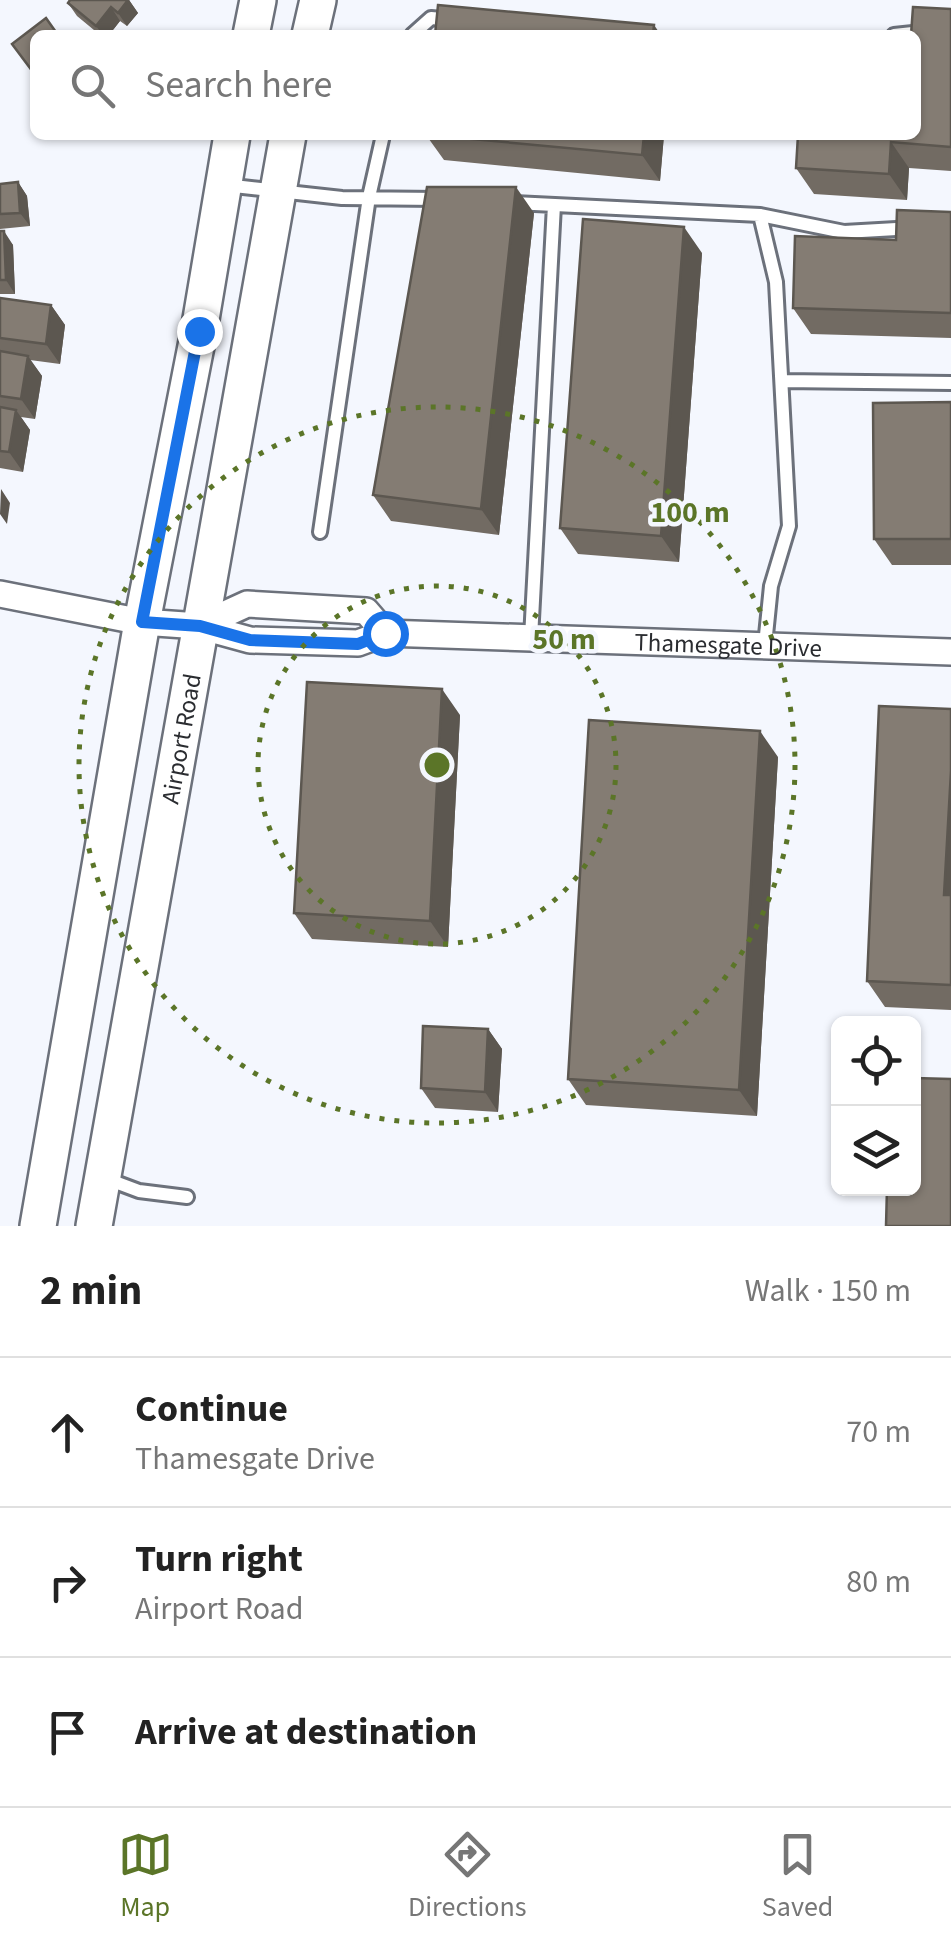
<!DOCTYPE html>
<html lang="en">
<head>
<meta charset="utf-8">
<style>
	:root { --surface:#fff; --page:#f2f2f2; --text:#222; --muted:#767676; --line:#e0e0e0; --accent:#5b7528 }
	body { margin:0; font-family:"Source Sans 3",sans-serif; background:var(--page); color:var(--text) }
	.controls { position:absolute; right:30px; bottom:30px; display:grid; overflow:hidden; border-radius:15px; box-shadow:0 2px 8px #0004 }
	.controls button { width:90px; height:90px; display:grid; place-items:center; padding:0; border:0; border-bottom:2px solid var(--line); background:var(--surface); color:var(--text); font:50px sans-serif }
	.stop { position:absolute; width:30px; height:30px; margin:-22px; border:8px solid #1a73e8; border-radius:50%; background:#fff }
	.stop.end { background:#1a73e8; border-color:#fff; box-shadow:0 2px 10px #0008 }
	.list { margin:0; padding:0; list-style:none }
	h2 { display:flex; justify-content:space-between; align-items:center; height:130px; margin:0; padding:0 40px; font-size:42px }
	h2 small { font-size:32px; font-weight:400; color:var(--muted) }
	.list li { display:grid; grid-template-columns:65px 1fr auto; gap:30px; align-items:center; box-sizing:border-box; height:150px; padding:0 40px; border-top:2px solid var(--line) }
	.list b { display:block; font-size:38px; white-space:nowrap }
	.list p { margin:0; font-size:32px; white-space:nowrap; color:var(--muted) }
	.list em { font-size:32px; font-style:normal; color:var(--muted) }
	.icon { flex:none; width:55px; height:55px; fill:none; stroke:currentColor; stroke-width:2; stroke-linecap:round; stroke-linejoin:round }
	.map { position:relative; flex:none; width:951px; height:1226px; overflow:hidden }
	.search { position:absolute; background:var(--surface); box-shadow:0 2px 8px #0004; left:30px; right:30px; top:30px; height:110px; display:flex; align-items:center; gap:25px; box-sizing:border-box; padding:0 35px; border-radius:15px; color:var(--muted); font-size:38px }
	.sheet { height:580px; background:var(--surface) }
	nav { display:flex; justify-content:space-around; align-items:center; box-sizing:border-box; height:140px; border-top:2px solid var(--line); background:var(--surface); font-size:28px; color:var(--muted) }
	nav a { display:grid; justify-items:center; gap:5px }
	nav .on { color:var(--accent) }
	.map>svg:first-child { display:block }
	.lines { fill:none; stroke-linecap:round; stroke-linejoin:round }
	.lane-casing { stroke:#6c717b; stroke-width:18 }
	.street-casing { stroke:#6c717b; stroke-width:30 }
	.secondary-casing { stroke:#6c717b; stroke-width:40 }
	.lane { stroke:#fff; stroke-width:12 }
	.street { stroke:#fff; stroke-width:25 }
	.secondary { stroke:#fff; stroke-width:35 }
	.wall { fill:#726b63 }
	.shaded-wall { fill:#5c5750 }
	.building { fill:#847c73; stroke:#5c5750; stroke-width:2.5 }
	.route { stroke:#1a73e8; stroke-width:12 }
	.ring { fill:none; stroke:#5b7528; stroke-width:5; stroke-dasharray:5 10 }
	.labels { text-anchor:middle; stroke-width:9; stroke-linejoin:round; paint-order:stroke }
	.street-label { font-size:25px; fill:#2a2c30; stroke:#f4f7fe }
	.centre { fill:#5b7528; stroke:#f4f7fe; stroke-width:5 }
	.ring-label { font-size:30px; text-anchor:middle; font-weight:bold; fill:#5b7528; stroke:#f4f7fe; stroke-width:9; stroke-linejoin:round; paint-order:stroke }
</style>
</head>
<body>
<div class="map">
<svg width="951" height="1226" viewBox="0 0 951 1226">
	<rect width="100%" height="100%" fill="#f4f7fe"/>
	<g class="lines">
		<g class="lane-casing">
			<path id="lane" d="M412,35L431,18L453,20
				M894,35L951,29
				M225,185L342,198L439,199
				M514,203L760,215L776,282L789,526L771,586L765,645
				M760,215L844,232L914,228
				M782,381L951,383
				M320,532L369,197L383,135
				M531,638L554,205
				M107,1179L139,1191L187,1197"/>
		</g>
		<g class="street-casing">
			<g id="street">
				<path id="s1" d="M0,594L142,622L199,626L250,640L358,643L385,633L951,652"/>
				<path d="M199,626L247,604L366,611L385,633"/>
			</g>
		</g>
		<g class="secondary-casing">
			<g id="secondary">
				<path d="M251,35L258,0"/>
				<path d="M310,35L318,0"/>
				<path d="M38,1226L142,622L199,331L232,135"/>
				<path id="s2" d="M94,1226L288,135"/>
			</g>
		</g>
		<use href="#lane" class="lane"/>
		<use href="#street" class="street"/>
		<use href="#secondary" class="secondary"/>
	</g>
	<path class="wall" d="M129,0L138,13L127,26L120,21L109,35H100L77,16L68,3Z
		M951,9V171L909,168L907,200L814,194L796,168L916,135Z
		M426,135H664L660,181L444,160Z
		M18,182L27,196L30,226L0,229V184Z
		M951,212V338L811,334L793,308L896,240Z
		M534,213L499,535L391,521L373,495Z
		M0,231L13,245L15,294H0Z
		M702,253L679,562L578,554L560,528Z
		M0,298L51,305L65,325L60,364L30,360L42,376L35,419L21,417L30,430L23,472L0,468Z
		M951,402V565H892L874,539Z
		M951,709V1010L885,1007L867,981Z
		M460,715L448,947L312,939L294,913Z
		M778,757L757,1116L586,1105L568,1079Z
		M488,1029L502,1049L498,1112L435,1108L421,1088Z"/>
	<path class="shaded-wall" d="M129,0L138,13L127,26L118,13Z
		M111,7L120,21L109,35H103L96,26Z
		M654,25L661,35H653Z
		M644,135H664L660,181L642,155Z
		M891,142L909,168L907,200L889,174Z
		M18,182L27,196L30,226L20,213Z
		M516,187L534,213L499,535L481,509Z
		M684,227L702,253L679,562L661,536Z
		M4,231L13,245L15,294L6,280Z
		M51,305L65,325L60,364L46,344Z
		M28,356L42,376L35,419L21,399Z
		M16,410L30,430L23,472L9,452Z
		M1,489L10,503L7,524L0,514Z
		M442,689L460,715L448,947L430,921Z
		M760,731L778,757L757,1116L739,1090Z
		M951,771V905L944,895Z
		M488,1029L502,1049L498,1112L485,1092Z"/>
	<path class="building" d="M70,0H128L118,13L111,7L96,26L68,3Z
		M438,5L654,25L653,35H435Z
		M913,7L951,9V147L891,142L889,174L796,168L798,135H916V35H911Z
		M46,18L58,35H35V70L33,72L12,44Z
		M429,135H644L642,155Z
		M18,182L20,213L0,214V184Z
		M427,187H516L481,509L373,495Z
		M897,210L951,212V313L793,308L795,236L896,240Z
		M583,219L684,227L661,536L560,528Z
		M0,231H4L6,280H0Z
		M0,298L51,305L46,344L0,338Z
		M0,351L28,356L21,399L0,396Z
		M951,402V539H874L873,403Z
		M0,407L16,410L9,452L0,451Z
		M307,682L442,689L430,921L294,913Z
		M879,706L951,709V771L944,895H951V985L867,981Z
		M589,720L760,731L739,1090L568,1079Z
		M423,1026L488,1029L485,1092L421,1088Z
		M914,1078L951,1079V1226H886L887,1188H914Z"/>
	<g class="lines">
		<path class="route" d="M199,331L142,622L200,626L250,640L358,644L385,633"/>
	</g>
	<g class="ring">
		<circle cx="437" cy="765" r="179"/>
		<circle cx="437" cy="765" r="358"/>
	</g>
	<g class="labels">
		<g class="street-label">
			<text dy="9" stroke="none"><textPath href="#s1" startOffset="735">Thamesgate Drive</textPath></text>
			<text dy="9" stroke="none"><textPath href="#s2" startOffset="495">Airport Road</textPath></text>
		</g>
	</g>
	<circle cx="437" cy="765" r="15" class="centre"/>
	<g class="ring-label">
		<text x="690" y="522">100 m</text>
		<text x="564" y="649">50 m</text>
	</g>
</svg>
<div class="controls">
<button><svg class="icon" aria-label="locate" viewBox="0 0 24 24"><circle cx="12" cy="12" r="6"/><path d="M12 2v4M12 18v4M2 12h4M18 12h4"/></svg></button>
<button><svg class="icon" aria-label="layers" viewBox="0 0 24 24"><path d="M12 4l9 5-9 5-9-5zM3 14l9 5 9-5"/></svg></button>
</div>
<div class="stop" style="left:385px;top:633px"></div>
<div class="stop end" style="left:199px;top:331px"></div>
<div class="search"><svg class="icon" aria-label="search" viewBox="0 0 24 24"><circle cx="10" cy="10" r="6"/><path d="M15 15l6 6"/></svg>Search here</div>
</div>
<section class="sheet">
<h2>2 min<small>Walk · 150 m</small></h2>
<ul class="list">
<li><svg class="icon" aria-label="ahead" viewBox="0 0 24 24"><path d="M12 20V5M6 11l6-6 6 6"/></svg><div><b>Continue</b><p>Thamesgate Drive</p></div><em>70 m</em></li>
<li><svg class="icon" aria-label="right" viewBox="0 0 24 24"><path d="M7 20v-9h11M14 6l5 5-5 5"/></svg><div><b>Turn right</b><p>Airport Road</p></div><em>80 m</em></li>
<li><svg class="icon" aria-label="arrive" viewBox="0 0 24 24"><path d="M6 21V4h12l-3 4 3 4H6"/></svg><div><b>Arrive at destination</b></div></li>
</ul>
</section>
<nav>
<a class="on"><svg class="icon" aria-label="map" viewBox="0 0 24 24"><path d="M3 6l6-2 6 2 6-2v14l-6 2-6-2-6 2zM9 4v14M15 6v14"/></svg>Map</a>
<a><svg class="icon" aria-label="directions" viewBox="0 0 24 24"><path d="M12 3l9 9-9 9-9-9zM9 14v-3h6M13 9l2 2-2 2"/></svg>Directions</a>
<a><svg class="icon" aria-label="saved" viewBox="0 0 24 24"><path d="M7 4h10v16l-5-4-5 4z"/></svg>Saved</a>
</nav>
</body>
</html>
